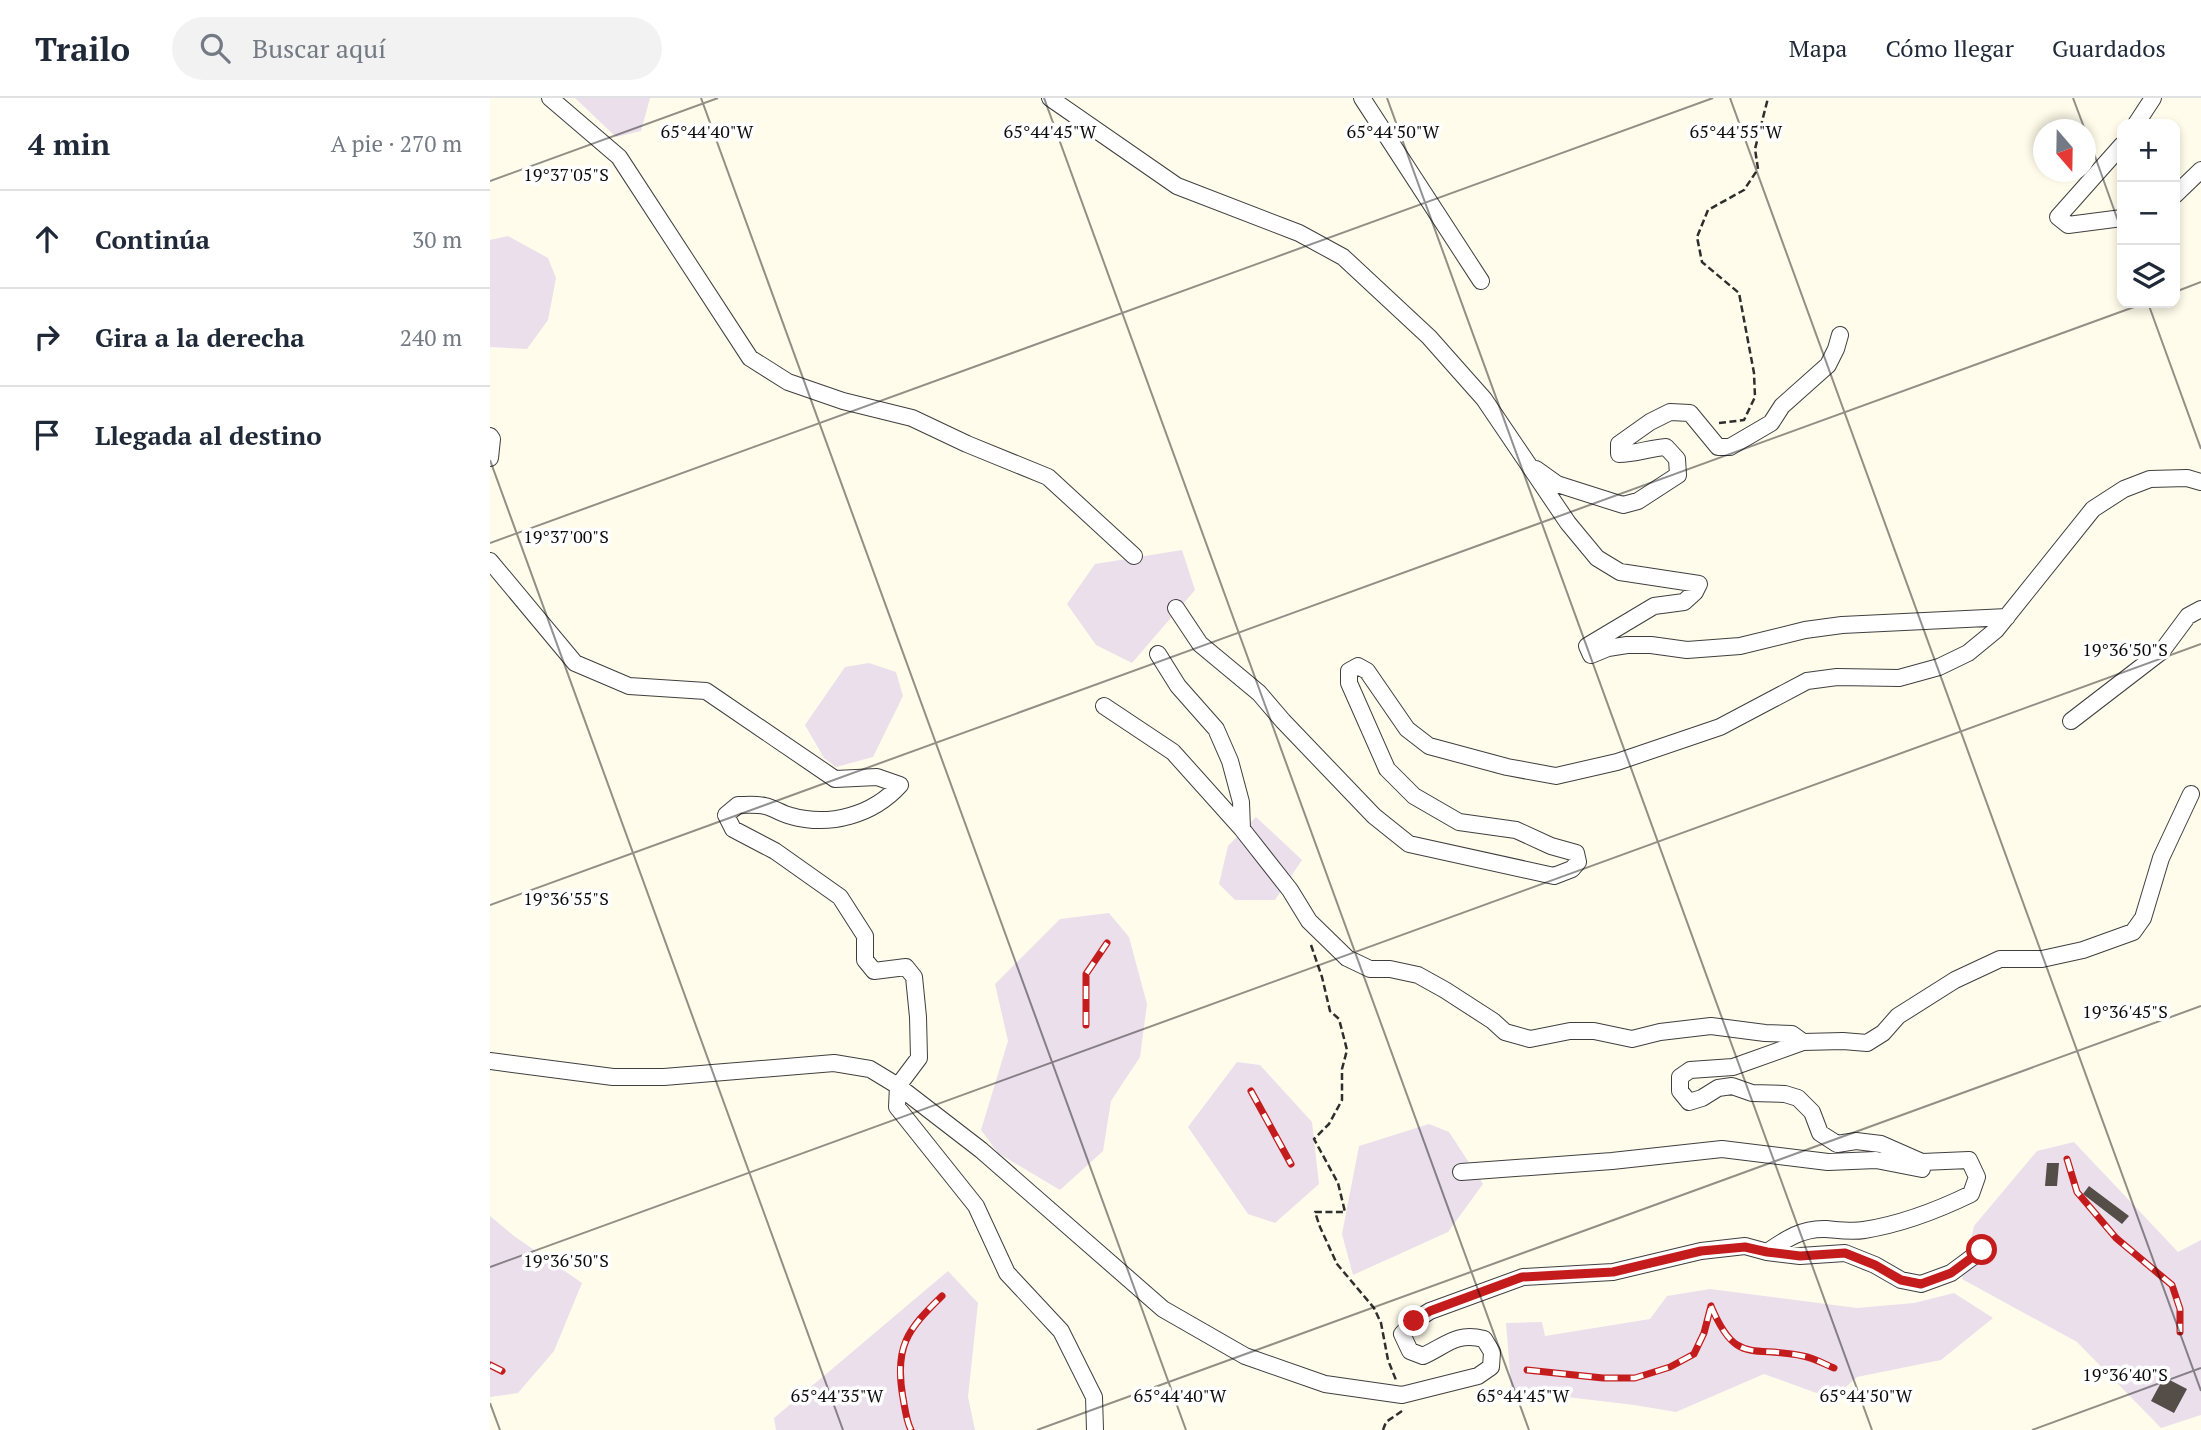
<!DOCTYPE html>
<html lang="es">
<head>
<meta charset="utf-8">
<style>
	:root { --surface:#fff; --page:#f2f2f3; --text:#1f2937; --muted:#747a83; --line:#e0e1e3 }
	body { margin:0; font-family:"PT Serif",serif; background:var(--page); color:var(--text) }
	.controls { position:absolute; right:21px; top:21px; display:grid; overflow:hidden; border-radius:14px; box-shadow:0 4px 10px #0003 }
	.controls button { width:63px; height:63px; display:grid; place-items:center; padding:0; border:0; border-bottom:2px solid var(--line); background:var(--surface); color:var(--text); font:35px sans-serif }
	.compass { position:absolute; left:1543px; top:21px; width:63px; height:63px; border-radius:50%; background:var(--surface); box-shadow:0 4px 10px #0003; rotate:160deg }
	.stop { position:absolute; width:21px; height:21px; margin:-16px; border:5px solid #c41c1c; border-radius:50%; background:#fff }
	.stop.end { background:#c41c1c; border-color:#fff; box-shadow:0 2px 7px #0008 }
	.list { margin:0; padding:0; list-style:none }
	h2 { display:flex; justify-content:space-between; align-items:center; height:91px; margin:0; padding:0 28px; font-size:30px }
	h2 small { font-size:23px; font-weight:400; color:var(--muted) }
	.list li { display:grid; grid-template-columns:46px 1fr auto; gap:21px; align-items:center; box-sizing:border-box; height:98px; padding:0 28px; border-top:2px solid var(--line) }
	.list b { display:block; font-size:26px; white-space:nowrap }
	.list em { font-size:23px; font-style:normal; color:var(--muted) }
	.icon { flex:none; width:38px; height:38px; fill:none; stroke:currentColor; stroke-width:2; stroke-linecap:round; stroke-linejoin:round }
	.map { position:relative; flex:none; width:1711px; height:1332px; overflow:hidden }
	header { display:flex; align-items:center; gap:42px; box-sizing:border-box; height:98px; padding:0 35px; background:var(--surface); border-bottom:2px solid var(--line) }
	header strong { font-size:33px }
	nav { display:flex; gap:38px; margin-inline-start:auto; font-size:24px }
	.search { width:490px; height:63px; background:var(--page); display:flex; align-items:center; gap:18px; box-sizing:border-box; padding:0 24px; border-radius:38px; color:var(--muted); font-size:26px }
	main { display:flex }
	aside { flex:1; background:var(--surface) }
	.map>svg:first-child { display:block }
	.industrial { fill:#ebdfec }
	.building { fill:#554e48 }
	.lines { fill:none; stroke-linecap:round; stroke-linejoin:round }
	.minor-casing { stroke:#3f3f3f; stroke-width:18 }
	.path { stroke:#2e2e2e; stroke-width:2.5; stroke-dasharray:7 3.5; stroke-linecap:butt }
	.minor { stroke:#fff; stroke-width:16 }
	.rail-casing { stroke:#c41c1c; stroke-width:7 }
	.rail { stroke:#fff; stroke-width:4.5; stroke-dasharray:13; stroke-linecap:butt }
	.route { stroke:#c41c1c; stroke-width:9 }
	.ticks { fill:none; stroke:#0c0c0c; stroke-width:2; stroke-opacity:0.45 }
	.ticks-label { font-size:18px; text-anchor:middle; fill:#0c0c0c; stroke:#fff; stroke-width:7; stroke-linejoin:round; paint-order:stroke }
</style>
</head>
<body>
<header>
<strong>Trailo</strong>
<div class="search"><svg class="icon" aria-label="search" viewBox="0 0 24 24"><circle cx="10" cy="10" r="6"/><path d="M15 15l6 6"/></svg>Buscar aquí</div>
<nav><a>Mapa</a><a>Cómo llegar</a><a>Guardados</a></nav>
</header>
<main>
<aside>
<h2>4 min<small>A pie · 270 m</small></h2>
<ul class="list">
<li><svg class="icon" aria-label="ahead" viewBox="0 0 24 24"><path d="M12 20V5M6 11l6-6 6 6"/></svg><div><b>Continúa</b></div><em>30 m</em></li>
<li><svg class="icon" aria-label="right" viewBox="0 0 24 24"><path d="M7 20v-9h11M14 6l5 5-5 5"/></svg><div><b>Gira a la derecha</b></div><em>240 m</em></li>
<li><svg class="icon" aria-label="arrive" viewBox="0 0 24 24"><path d="M6 21V4h12l-3 4 3 4H6"/></svg><div><b>Llegada al destino</b></div></li>
</ul>
</aside>
<div class="map">
<svg width="1711" height="1332" viewBox="0 0 1711 1332">
	<rect width="100%" height="100%" fill="#fffceb"/>
	<path class="industrial" d="M85,0H160L151,33L126,39Z
		M18,138L58,160L66,180L58,222L37,251L0,249V142Z
		M692,452L705,492L642,565L606,547L577,506L605,466Z
		M379,565L406,574L413,598L383,659L346,669L334,660L315,627L355,569Z
		M766,719L812,762L785,802H745L729,786L738,748Z
		M619,815L639,839L657,906L650,959L621,1003L613,1053L570,1092L508,1055L491,1032L518,943L505,886L570,821Z
		M747,964L770,967L822,1024L829,1086L785,1125L758,1116L698,1029Z
		M939,1026L959,1034L993,1086L958,1134L863,1177L852,1136L869,1048Z
		M1584,1044L1688,1154L1711,1142V1317L1671,1330L1587,1244L1472,1181L1484,1128L1547,1053Z
		M0,1118L24,1138L92,1185L64,1253L28,1295L0,1299Z
		M458,1173L488,1205L478,1299L485,1332H286L284,1320Z
		M1220,1191L1367,1210L1424,1205L1464,1195L1503,1220L1451,1262L1367,1279L1343,1301L1274,1276L1186,1314L1144,1307L1077,1299H1022L1016,1225L1052,1224L1055,1238L1160,1221L1177,1198Z"/>
	<path class="building" d="M1557,1065H1569L1567,1088H1555Z
		M1599,1088L1639,1118L1632,1126L1593,1096Z
		M1674,1279L1697,1291L1684,1315L1661,1303Z"/>
	<g class="lines">
		<g class="minor-casing">
			<path id="minor" d="M60,0L129,59L260,260L298,284L353,303L422,320L477,346L558,379L644,458
				M560,0L687,88L809,135L853,159L939,239L994,301L1078,425L1107,460L1130,474L1209,486L1205,494L1194,504L1164,508L1097,548L1101,557L1118,550L1137,547H1161L1197,552L1250,548L1315,532L1352,527L1517,519
				M872,0L991,183
				M1646,26L1663,0
				M1632,47L1568,119L1578,127L1632,120
				M1685,97L1711,72
				M0,338L2,341L0,360
				M1046,371L1067,386L1133,407L1148,403L1188,377L1187,361L1176,349C1160,350 1145,356 1129,356V346L1160,324L1180,314L1200,315L1228,349H1240L1281,325L1292,308L1338,267L1346,251L1350,237
				M0,463L85,565L139,588L216,593L345,681L387,679L410,687C383,717 340,729 301,718C292,716 284,710 275,708C267,706 257,707 248,707L236,717L243,731L285,753L350,799L375,838V862L384,873L416,869L424,879L428,919L429,960L408,988L407,1009L486,1108L517,1175L571,1233L604,1299L605,1332
				M686,510L710,546L769,595L793,623L884,718L919,746L1064,778L1082,771L1088,764L1086,755L1061,748L1026,732L969,724L924,698L897,671L859,585V573L868,568L877,573L917,631L939,648L1017,669L1066,678L1127,664L1230,629L1317,583L1347,579L1409,580L1449,569L1478,555L1506,532L1603,411L1634,391L1660,381L1697,380L1711,384
				M668,556L688,588L726,631L740,663L751,704L752,731
				M1581,623L1672,553L1698,518L1711,511
				M1313,944L1353,943L1377,945L1393,935L1408,918L1465,882L1510,861H1552L1593,852L1643,834L1653,820L1671,760L1701,696
				M0,963L123,979H174L344,965L380,971L408,988L491,1052L673,1211L755,1258L835,1286L912,1297L988,1278L1001,1269L1002,1254L994,1241C966,1234 957,1247 933,1258L920,1253L912,1236L924,1223L940,1213L1033,1179L1123,1174L1211,1153L1255,1148L1277,1154C1296,1141 1312,1130 1336,1131C1348,1132 1362,1134 1374,1132C1412,1126 1446,1113 1481,1096L1487,1079L1479,1062L1432,1064L1391,1046L1366,1043L1347,1046L1330,1035L1322,1014L1308,1000L1295,996L1262,995L1242,988L1228,990L1212,1000L1199,1004L1190,993V979L1200,972L1243,969L1313,944L1302,936L1275,935L1221,928L1170,934L1142,941L1104,933H1080L1040,941L1015,934L1003,923L955,892L928,877L900,871H880L857,860L819,823L800,792L752,731L683,654L614,608
				M971,1074L1122,1063L1232,1051L1338,1064L1386,1062L1432,1071
				M1277,1154L1310,1158L1355,1155L1385,1167L1411,1182L1431,1186L1461,1175L1492,1152"/>
		</g>
		<path class="path" d="M1229,325L1254,322L1265,299L1264,275L1249,195L1212,164L1207,139L1218,112L1254,92L1268,71L1265,51L1278,0
			M821,847L832,879L840,913L849,921L857,952L852,971V1002L839,1026L824,1041L848,1085L855,1114H825L830,1129L847,1166L884,1210L891,1225L898,1262L906,1282
			M893,1332L896,1324L912,1313"/>
		<use href="#minor" class="minor"/>
		<g class="rail-casing">
			<path id="rail" d="M596,927V876L617,845
				M761,993L801,1066
				M1577,1061L1587,1094L1626,1140L1682,1187L1690,1211V1234
				M1221,1208C1246,1268 1262,1247 1313,1258C1324,1260 1334,1266 1344,1270
				M0,1267L12,1273
				M1037,1272L1113,1280H1145L1180,1269L1204,1256L1214,1235L1221,1208
				M421,1332C416,1322 415,1310 413,1300C404,1249 417,1232 452,1198"/>
		</g>
		<use href="#rail" class="rail"/>
	</g>
	<g class="lines">
		<path class="route" d="M924,1223L940,1213L1032,1179L1123,1174L1211,1153L1255,1149L1277,1154L1310,1158L1355,1155L1385,1167L1411,1182L1431,1186L1461,1175L1492,1152"/>
	</g>
	<path class="ticks" d="M211,0L696,1332M554,0L1039,1332M897,0L1382,1332M1240,0L1711,1293M1583,0L1595,32M1596,33L1632,134M0,83L228,0M1685,194L1711,184M1658,205L1711,351M0,362L353,1332M0,445L1223,0M0,807L1655,205M0,1169L1711,546M0,1305L10,1332M547,1332L1711,908M1542,1332L1711,1270"/>
	<g class="ticks-label">
		<text x="217" y="40">65°44'40"W</text>
		<text x="560" y="40">65°44'45"W</text>
		<text x="903" y="40">65°44'50"W</text>
		<text x="1246" y="40">65°44'55"W</text>
		<text x="76" y="83">19°37'05"S</text>
		<text x="76" y="445">19°37'00"S</text>
		<text x="1635" y="558">19°36'50"S</text>
		<text x="76" y="807">19°36'55"S</text>
		<text x="1635" y="920">19°36'45"S</text>
		<text x="76" y="1169">19°36'50"S</text>
		<text x="1635" y="1283">19°36'40"S</text>
		<text x="347" y="1304">65°44'35"W</text>
		<text x="690" y="1304">65°44'40"W</text>
		<text x="1033" y="1304">65°44'45"W</text>
		<text x="1376" y="1304">65°44'50"W</text>
	</g>
</svg>
<div class="controls">
<button>+</button>
<button>−</button>
<button><svg class="icon" aria-label="layers" viewBox="0 0 24 24"><path d="M12 4l9 5-9 5-9-5zM3 14l9 5 9-5"/></svg></button>
</div>
<svg class="compass" viewBox="-18 -18 36 36"><path d="M0-13l5 13h-10z" fill="#e53935"/><path d="M0 13l5-13h-10z" fill="#747a83"/></svg>
<div class="stop" style="left:1492px;top:1152px"></div>
<div class="stop end" style="left:924px;top:1223px"></div>
</div>
</main>
</body>
</html>
